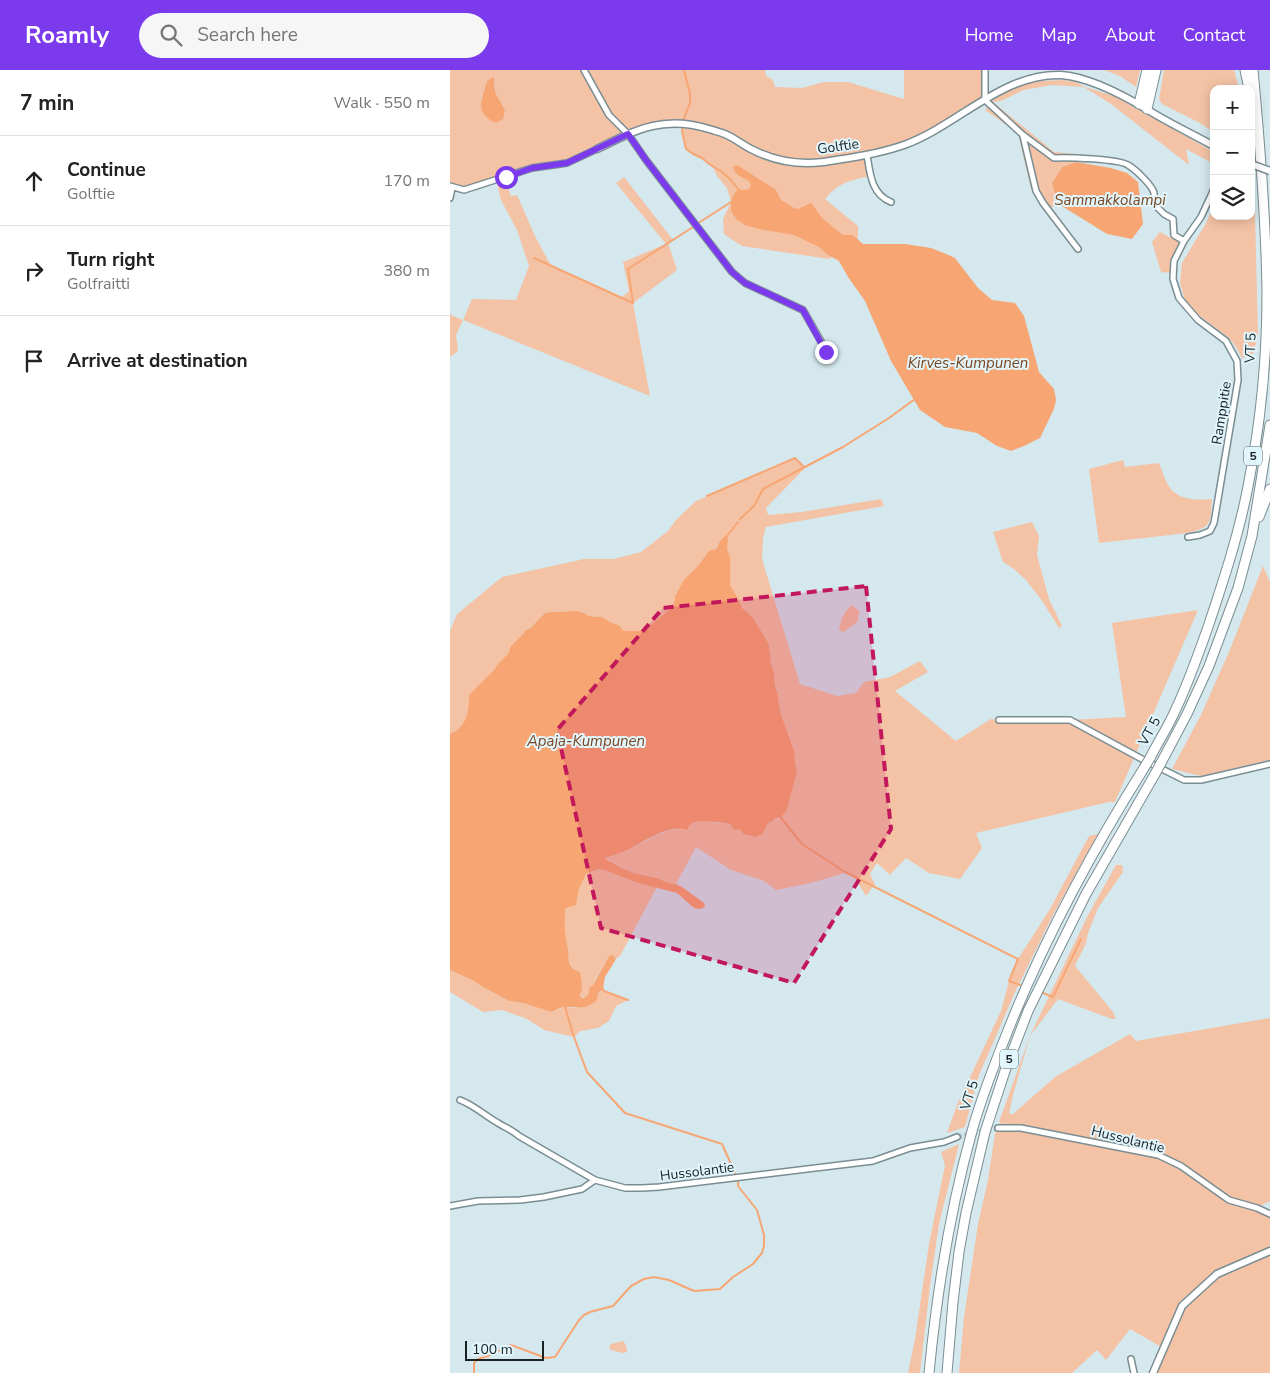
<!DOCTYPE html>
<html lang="en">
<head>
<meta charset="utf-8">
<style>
	:root { --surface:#fff; --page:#f6f6f6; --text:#222; --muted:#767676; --line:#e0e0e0; --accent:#7c3aed }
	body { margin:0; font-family:"Nunito Sans",sans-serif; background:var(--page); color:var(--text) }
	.controls { position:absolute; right:15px; top:15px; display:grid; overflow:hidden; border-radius:10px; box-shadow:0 2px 12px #0003 }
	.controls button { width:45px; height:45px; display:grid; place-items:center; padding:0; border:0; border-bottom:1px solid var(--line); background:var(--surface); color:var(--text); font:25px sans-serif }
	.scale { position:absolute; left:15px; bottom:12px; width:79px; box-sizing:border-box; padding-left:5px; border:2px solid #1a2123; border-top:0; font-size:14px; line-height:18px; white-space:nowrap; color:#1a2123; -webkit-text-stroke:4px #e1f6fc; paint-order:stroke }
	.stop { position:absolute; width:15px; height:15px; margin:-11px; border:4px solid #7c3aed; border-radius:50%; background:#fff }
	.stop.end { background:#7c3aed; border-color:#fff; box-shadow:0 1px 5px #0008 }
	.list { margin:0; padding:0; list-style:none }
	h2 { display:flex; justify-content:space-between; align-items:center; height:65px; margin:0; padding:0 20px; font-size:21px }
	h2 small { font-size:16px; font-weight:400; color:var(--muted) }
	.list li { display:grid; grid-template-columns:32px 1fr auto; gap:15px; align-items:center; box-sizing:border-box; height:90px; padding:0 20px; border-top:1px solid var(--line) }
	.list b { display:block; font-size:19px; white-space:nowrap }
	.list p { margin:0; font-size:16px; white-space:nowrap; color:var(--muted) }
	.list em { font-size:16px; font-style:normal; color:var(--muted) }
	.icon { flex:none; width:28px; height:28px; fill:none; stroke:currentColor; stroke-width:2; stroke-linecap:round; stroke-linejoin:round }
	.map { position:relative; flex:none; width:820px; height:1303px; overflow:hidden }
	header { display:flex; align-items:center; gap:30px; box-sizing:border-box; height:70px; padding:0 25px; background:var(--accent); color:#fff }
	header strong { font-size:24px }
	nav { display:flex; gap:28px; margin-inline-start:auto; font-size:18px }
	.search { width:350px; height:45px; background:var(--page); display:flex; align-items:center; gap:12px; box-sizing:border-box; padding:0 18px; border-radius:28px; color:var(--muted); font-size:19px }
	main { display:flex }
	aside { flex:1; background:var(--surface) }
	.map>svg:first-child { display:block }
	.green { fill:#f4c3a5; fill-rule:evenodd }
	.water { fill:#f7a673 }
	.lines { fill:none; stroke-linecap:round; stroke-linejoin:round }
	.stream { stroke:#f7a673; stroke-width:2 }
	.minor-tunnel { stroke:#afc0c5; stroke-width:5; stroke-dasharray:5 2.5; stroke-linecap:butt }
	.minor-casing { stroke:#7a8d93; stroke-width:8 }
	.tertiary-casing { stroke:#7a8d93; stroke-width:9 }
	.motorway-casing { stroke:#7a8d93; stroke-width:11 }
	.minor { stroke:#fff; stroke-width:5 }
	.tertiary { stroke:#fff; stroke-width:6 }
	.motorway { stroke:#fff; stroke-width:9 }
	.tertiary-bridge-casing { stroke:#7a8d93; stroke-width:9; stroke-linecap:butt }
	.motorway-bridge-casing { stroke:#7a8d93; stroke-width:11; stroke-linecap:butt }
	.tertiary-bridge { stroke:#fff; stroke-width:6 }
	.motorway-bridge { stroke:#fff; stroke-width:9 }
	.route { stroke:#7c3aed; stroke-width:6 }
	.marked { fill:#c2185b; fill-opacity:0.2; stroke:#c2185b; stroke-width:4; stroke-dasharray:10 6; stroke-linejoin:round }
	.labels { text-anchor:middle; stroke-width:4; stroke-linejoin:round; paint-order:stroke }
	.shield { fill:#e1f6fc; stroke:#566164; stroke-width:1 }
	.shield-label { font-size:12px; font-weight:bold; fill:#1a2123 }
	.street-label { font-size:14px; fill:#1a2123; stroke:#e1f6fc }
	.water-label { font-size:15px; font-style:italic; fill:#7a4520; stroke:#e1f6fc }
</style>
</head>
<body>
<header>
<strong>Roamly</strong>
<div class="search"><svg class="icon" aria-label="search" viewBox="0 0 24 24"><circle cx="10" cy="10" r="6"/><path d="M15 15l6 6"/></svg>Search here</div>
<nav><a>Home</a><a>Map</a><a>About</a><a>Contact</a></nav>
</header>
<main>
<aside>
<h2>7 min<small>Walk · 550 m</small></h2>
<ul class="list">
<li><svg class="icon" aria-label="ahead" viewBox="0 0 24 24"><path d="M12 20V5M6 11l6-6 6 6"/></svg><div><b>Continue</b><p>Golftie</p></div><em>170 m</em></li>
<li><svg class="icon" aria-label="right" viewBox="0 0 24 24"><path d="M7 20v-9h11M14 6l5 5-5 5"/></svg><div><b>Turn right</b><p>Golfraitti</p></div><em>380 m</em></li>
<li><svg class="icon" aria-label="arrive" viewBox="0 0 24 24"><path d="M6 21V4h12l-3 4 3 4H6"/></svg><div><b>Arrive at destination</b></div></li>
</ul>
</aside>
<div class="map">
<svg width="820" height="1303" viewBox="0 0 820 1303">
	<rect width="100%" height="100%" fill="#d4e8ee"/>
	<path class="green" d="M0,0H315L316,6L323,10L325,17L352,18L374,12H398L454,29V0H535V30L454,75L418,85L420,106C399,111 389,112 375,129L408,156V169L403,165H393L373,150L369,177L382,187L379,189L292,176L274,164L273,149L281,132L277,118L267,106L263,97L252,88L243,84L236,79L232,61L233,54H210L117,93L82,98L54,107L61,126L67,125L85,166L101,196L171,228L179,221L173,192L216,174L166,113L174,107L223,170L218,173L227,200L183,233L200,326L13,250L6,265L8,281L0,287V243L1,245L13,250L22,229L66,230L79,196L67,160L51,130L46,110L14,120L0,116ZM37,11H45V22L55,40L36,47C26,33 33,25 37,11Z
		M654,0H690L686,17L670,6Z
		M714,0H784L789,19H764V62L748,52L712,34L709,29Z
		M613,10L626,12L635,17L664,26L764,82V94L736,79L739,95L661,34L634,17L602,15L574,20L551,31L543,32L604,82L626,84V92L612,97L602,113L607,133L596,143L581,119L568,63L535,40L548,25L572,15L590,11Z
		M801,100L804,101L808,266L803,284L792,288L786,277L779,268L746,243L735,231L730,213L732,193L756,153L764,136V146H801Z
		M710,162L723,169L734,171L724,191L723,203L711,202L702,172Z
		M345,388L354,397V399L316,438L318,445L352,442L431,429L434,436L316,457L313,468L312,489L350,614L387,626L406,623L414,612L440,607L470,591L478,602L445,621L506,671L541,649L549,650H620L676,647L662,553L748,540L665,732H659L526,763L532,778L510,809L479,803L456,788L440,805L427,793L420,804L425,814L416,826L405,808L395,803L361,813L326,820L314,811L281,800L246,777L226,814L218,813L207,808L184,803L171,798L163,792L156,790L157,786L178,780L205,766L217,761L233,757L243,752L261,751L267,753H276L289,759L313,763L318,753L323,751L325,748L330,749L327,619L325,615L324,602L321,594L319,575L292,538L288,528L280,515V487L277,478L270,471L238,527L197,563L174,561L169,555L162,553L152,547L139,546L134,543L127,541L100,542L95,543L86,552L81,558L76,559L73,583L8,661L0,664V561L7,544L52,507L134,489H164L191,482L218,461L226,450L246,431Z
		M673,390L675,397L709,393C712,400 716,414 721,419C731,431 748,430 762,429C760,452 763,457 738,463L649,473L639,399Z
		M582,452L589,466L587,485L599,529L612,556L609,558L593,532L576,510L564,499L553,492L543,462Z
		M813,496L820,512V690L751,706L722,699L751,645L779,582Z
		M402,535L409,541L408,551L394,562L389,560C391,549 393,543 402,535Z
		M648,764L603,845L566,920L529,1005L515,1057L497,1063L507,1035L551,941L559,911L568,889L600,839L639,766Z
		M666,795H672L673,802L648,838L638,863L636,873L625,896L663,942L666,949H662L608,929L580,966L563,1025L559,1044H563L605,1007L680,964L686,971L820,948V1131L810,1136L780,1128L729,1091L709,1083L607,1062L551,1054L549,1052L580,966L637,847Z
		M148,799L157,801L188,813L207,817L170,886L166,889L165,887L159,886L145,910L139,924L133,929L130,925L132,917L130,912L131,906C126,901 121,897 119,890C117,887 119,883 118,879C115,867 111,852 116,840C117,836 124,833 127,830L129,819L136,804Z
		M0,900L24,911L31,916L59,931L73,933L101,942L115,937L127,938L153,919L154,921L178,930L166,936L159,951L148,958L130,961L124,967L94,960L77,949L52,940L33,942L0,922Z
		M548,1058H571L708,1085L731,1096L779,1130L820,1144V1303H703L713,1278L680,1259L656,1290L647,1280L622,1303H509L514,1247L528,1154L538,1110L545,1064Z
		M509,1074L489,1154L480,1216L470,1303H458L465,1269L479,1174L495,1095L491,1082Z
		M173,1271L176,1275L177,1282L173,1283L161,1280L159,1277L161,1274Z"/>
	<path class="water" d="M44,7L45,22L55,40L53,49L46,53C23,42 32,29 37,11Z
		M626,92L661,98L677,103L688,112L693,154L682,169L657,164L607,133L602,113L612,97Z
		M287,95L326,120L331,130L344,138L348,139L361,133L373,149L393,165H403L413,174H455L481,178L494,183L505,188L528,218L542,230L565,233L574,246L589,302L604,319L606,330L604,339L590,368L574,376L561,381L547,376L527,363L495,357L470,340L441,291L415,231L398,207L389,191L378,185L369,177L344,165L309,159L295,155L287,150L281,141V132L283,126L288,119L293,120L299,119L301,115L298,110C291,107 285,105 283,97Z
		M276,465L278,468L277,478L280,487V515L288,528L292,538L303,548L319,575L321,594L324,602L325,615L327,621L330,642L344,681L345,693L347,701L337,739L331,748H325L323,751L318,753L313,763L306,767L294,764L289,759L284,760L280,754C274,752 248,750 242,753C239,755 238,757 237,760C223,752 191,773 178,780C171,783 162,785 155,788L158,791L162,792L171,798L184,803L207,808L218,813L226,814L232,817L254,833L255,837L250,839L244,838L227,823L188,813L157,801L148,799L136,804L129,819L126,835L116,838C113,853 115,865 118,879C119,885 117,893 123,898C123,899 129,902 130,902C131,907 132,914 132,918C132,920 130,925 130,926C131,927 132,928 133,929L139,924V918L143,915L159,886L163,885L166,889L155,907L153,919L148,923L147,930C135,940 131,937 116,937C111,937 106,940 101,942L73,933L59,931L31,916L24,911L0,900V664C17,657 19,642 19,625L44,600L48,594L58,584L61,576L74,563L75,560L81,558L86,552L95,543L100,542L127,541L134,543L139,546L152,547L162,553L169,555L174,561H188L196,559L222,538L225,530V526L234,510L248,496L259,481L266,479L270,471Z"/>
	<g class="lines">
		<path class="stream" d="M233,51L240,33V24L234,0
			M233,56L232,61L236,79L243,84L252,88L259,94L272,102L280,109L288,119
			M250,152L281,132
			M84,188L183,233L178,199L243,157
			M257,426L345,388L354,397
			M290,449L304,436L313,419L393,377L439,348L465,329
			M277,466L288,452
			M331,748L352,774L395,802L568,889L559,911L570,915
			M153,919L154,921L178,930
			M593,923L603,927L631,869
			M115,937L124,967L137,1002L175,1043L272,1074L285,1103
			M24,1303V1293L28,1289L38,1286L61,1275L96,1288L105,1287L129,1250L134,1245L140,1242L163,1236L181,1216L194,1209L204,1207L219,1210L244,1221L270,1219L283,1207L303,1194L312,1183L314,1176V1165L307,1140L288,1116V1112"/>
		<path class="minor-tunnel" d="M507,1067L548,1058"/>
		<g class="minor-casing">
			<path id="minor" d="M134,0L159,45L178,64L196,90L282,202L295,213L353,240L377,282
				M535,0V30L573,65L604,88C617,87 669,89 678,95C685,99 702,115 704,123C704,127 704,131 705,135L714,144L723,149L724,165L734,171
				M573,66L586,121L593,133L628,179
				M417,85C420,103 421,124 441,132
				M0,116L14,120L82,98L117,93L147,79
				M0,128L2,118
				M738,467L750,465L760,461L764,453L788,310L787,291L776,271L748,250L729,228L723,209L724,191L734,171L751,147L764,119
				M549,650H620L690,688L734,710H751L820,694
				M10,1030C24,1035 35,1046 48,1053C56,1058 62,1060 69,1066L145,1110L175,1118H192L209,1117L423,1091L460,1078L494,1072L507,1067
				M548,1058H571L708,1085L731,1096L779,1130L807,1138L820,1144
				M0,1136L28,1131L70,1130L94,1127L132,1119L145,1110
				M681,1289L684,1303"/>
		</g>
		<g class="tertiary-casing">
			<path id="tertiary" d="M147,79C187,59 214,45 259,59C265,61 271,62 277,65C286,69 294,76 303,80C325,91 349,95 373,92C400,88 428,84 454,75C507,56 552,3 611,5C640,7 673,25 698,40C719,53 742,64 764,76
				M703,1303L732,1236L767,1204L820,1181"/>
		</g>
		<g class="motorway-casing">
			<path id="motorway" d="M795,0L799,19
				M689,34L697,0
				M697,39L706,0
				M809,447L820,419
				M700,688C708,672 718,657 725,641C738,614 748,585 758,557C774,509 790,461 799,411C811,350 817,285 817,223C816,149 810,74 803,0
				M711,693L737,644L759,596L788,518L802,466L820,355
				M479,1303C487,1221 500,1140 522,1061C531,1029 543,998 555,968C592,873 640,784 694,698
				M497,1303L503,1232L509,1182L516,1143L535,1062L555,1001L578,941L636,824L705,704"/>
		</g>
		<use href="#minor" class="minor"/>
		<use href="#tertiary" class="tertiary"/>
		<use href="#motorway" class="motorway"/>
		<g class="tertiary-bridge-casing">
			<path id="tertiary-bridge" d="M801,94L820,101"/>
		</g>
		<g class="motorway-bridge-casing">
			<path id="motorway-bridge" d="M694,698L700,688
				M705,704L711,693"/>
		</g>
		<use href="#tertiary-bridge" class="tertiary-bridge"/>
		<use href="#motorway-bridge" class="motorway-bridge"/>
	</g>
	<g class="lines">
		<path class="route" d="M56,107L82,98L117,93L178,64L196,90L282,202L295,213L353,240L376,282"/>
	</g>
	<path class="marked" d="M416,516L441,759L344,913L151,858L107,660L213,538Z"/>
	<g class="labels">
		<g class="shield">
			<rect x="794" y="376.5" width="18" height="19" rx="4"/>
			<rect x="550" y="979.5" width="18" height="19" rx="4"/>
		</g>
		<g class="shield-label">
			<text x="803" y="390">5</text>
			<text x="559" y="993">5</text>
		</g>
		<g class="street-label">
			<text transform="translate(388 76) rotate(-8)" y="5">Golftie</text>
			<text transform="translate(800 278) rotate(-87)" y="5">VT 5</text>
			<text transform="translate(771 343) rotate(-81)" y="5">Ramppitie</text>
			<text transform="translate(699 661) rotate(-61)" y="5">VT 5</text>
			<text transform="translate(519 1025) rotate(-72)" y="5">VT 5</text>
			<text transform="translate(678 1069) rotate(14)" y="5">Hussolantie</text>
			<text transform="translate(247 1101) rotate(-7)" y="5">Hussolantie</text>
		</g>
		<g class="water-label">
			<text x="660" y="135">Sammakkolampi</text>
			<text x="518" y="298">Kirves-Kumpunen</text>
			<text x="136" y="676">Apaja-Kumpunen</text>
		</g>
	</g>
</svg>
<div class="controls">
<button>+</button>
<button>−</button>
<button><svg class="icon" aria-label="layers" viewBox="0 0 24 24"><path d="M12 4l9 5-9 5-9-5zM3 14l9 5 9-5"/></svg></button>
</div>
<div class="scale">100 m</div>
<div class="stop" style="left:56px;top:107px"></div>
<div class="stop end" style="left:376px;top:282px"></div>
</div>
</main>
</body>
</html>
